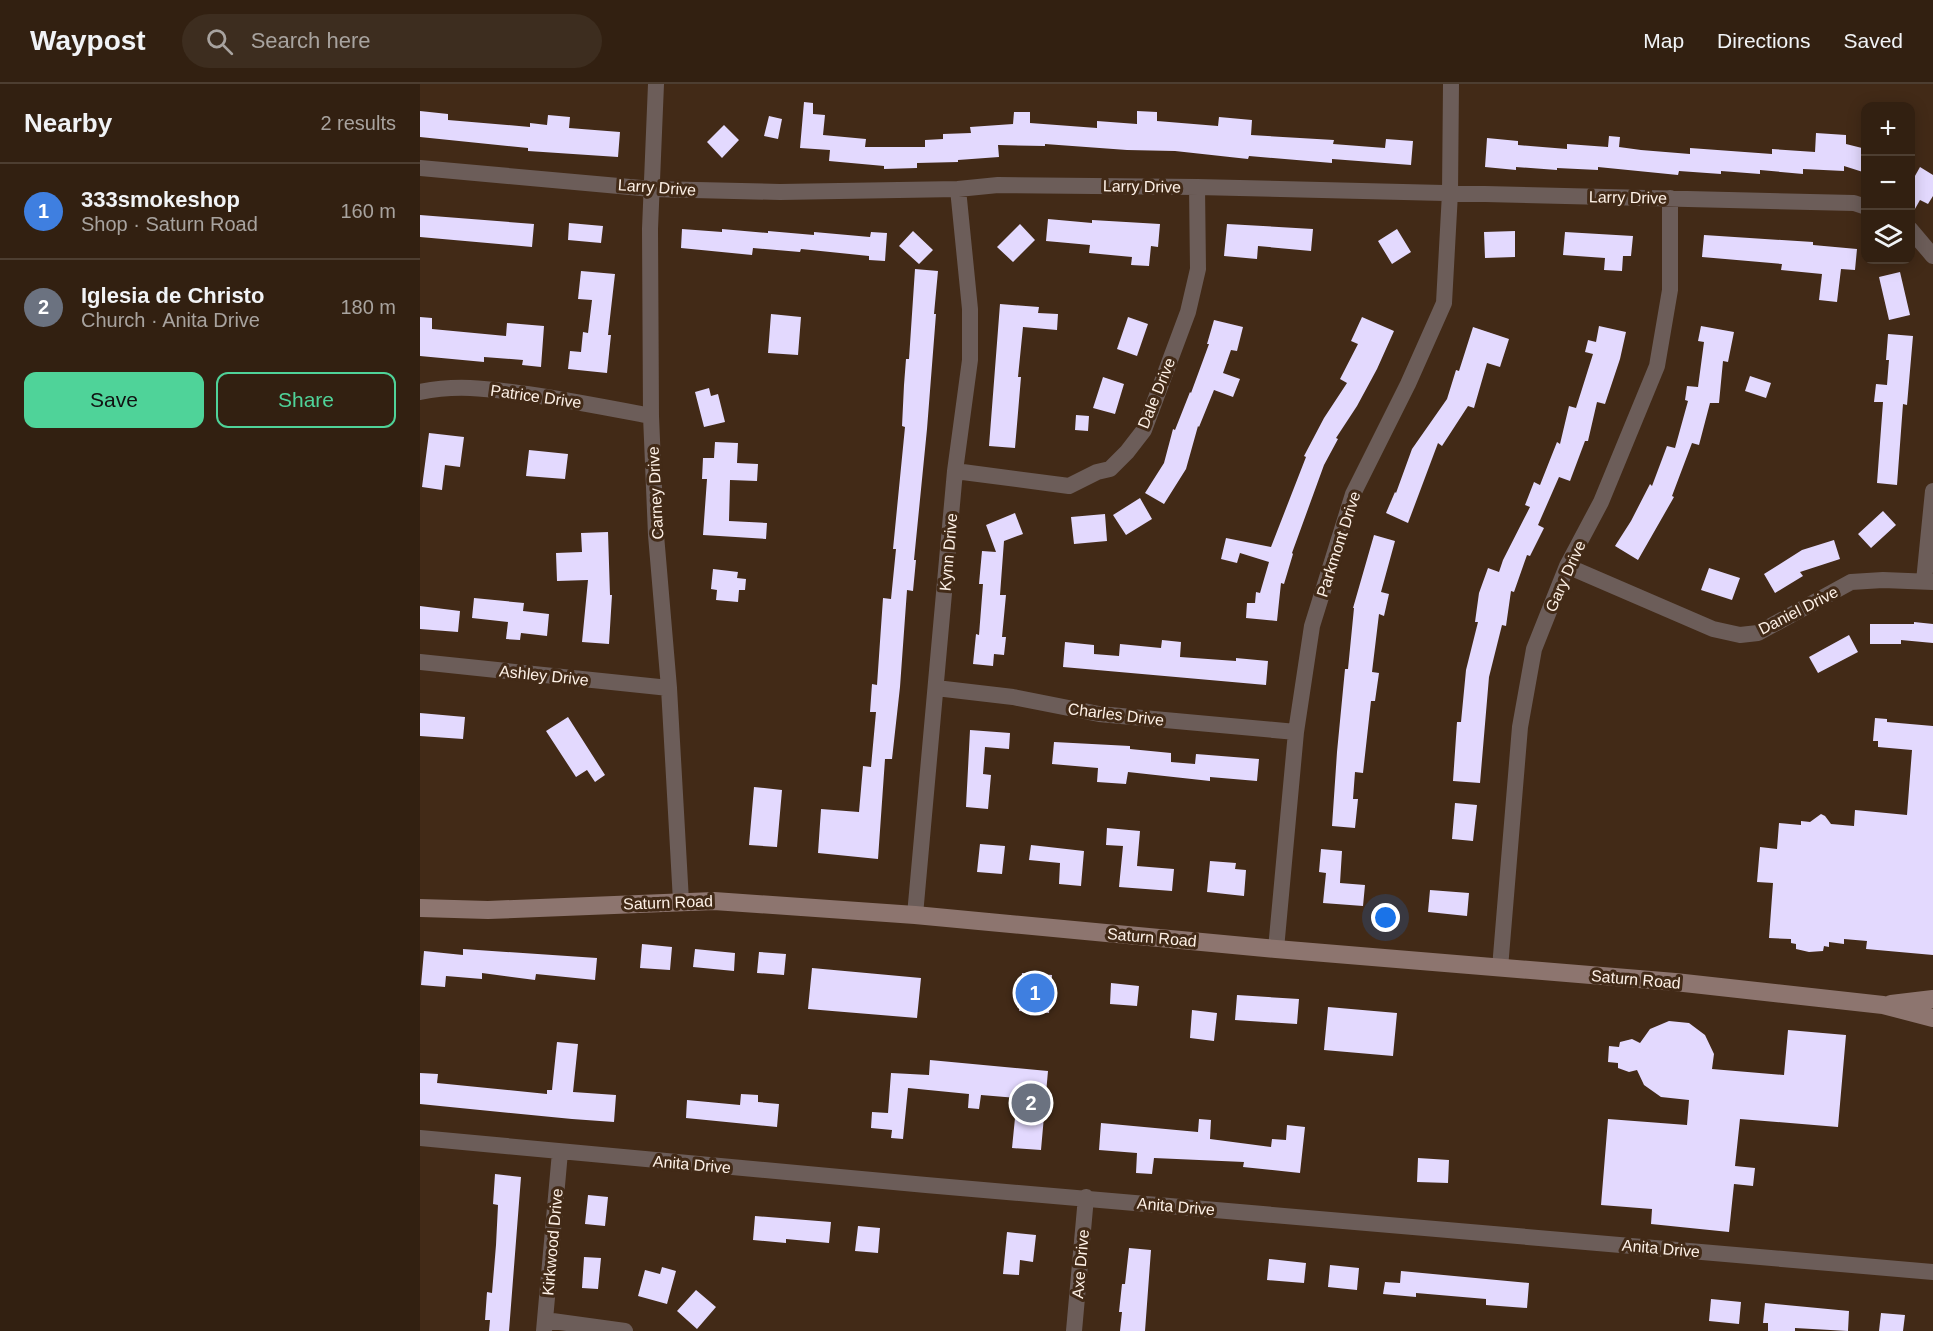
<!DOCTYPE html>
<html lang="en">
<head>
<meta charset="utf-8">
<style>
	:root { --surface:#322011; --page:#3d2d1f; --text:#f1f3f6; --muted:#a8a39f; --line:#4d3e31; --accent:#4fd399 }
	body { margin:0; font-family:Arial,sans-serif; background:var(--page); color:var(--text) }
	.controls { position:absolute; right:18px; top:18px; display:grid; overflow:hidden; border-radius:12px; box-shadow:0 3px 15px #0003 }
	.controls button { width:54px; height:54px; display:grid; place-items:center; padding:0; border:0; border-bottom:2px solid var(--line); background:var(--surface); color:var(--text); font:30px sans-serif }
	.you { position:absolute; left:966px; top:834px; width:21px; height:21px; margin:-15px; border:4px solid #fff; border-radius:50%; background:#1a73e8; box-shadow:0 0 0 9px #1a73e833 }
	.badge { display:grid; place-items:center; width:39px; height:39px; border-radius:50%; background:var(--accent); color:#fff; font-size:20px; font-weight:700 }
	.pin { position:absolute; translate:-50% -50%; border:3px solid #fff; box-shadow:0 2px 6px #0006 }
	.list { margin:0; padding:0; list-style:none }
	h2 { display:flex; justify-content:space-between; align-items:center; height:78px; margin:0; padding:0 24px; font-size:26px }
	h2 small { font-size:20px; font-weight:400; color:var(--muted) }
	.list li { display:grid; grid-template-columns:39px 1fr auto; gap:18px; align-items:center; box-sizing:border-box; height:96px; padding:0 24px; border-top:2px solid var(--line) }
	.list b { display:block; font-size:22px; white-space:nowrap }
	.list p { margin:0; font-size:20px; white-space:nowrap; color:var(--muted) }
	.list em { font-size:20px; font-style:normal; color:var(--muted) }
	.actions { display:flex; gap:12px; padding:18px 24px }
	.actions a { flex:1; padding:14px 0; border:2px solid var(--accent); border-radius:12px; text-align:center; font-size:21px; color:var(--accent) }
	.actions .main { background:var(--accent); color:#111 }
	.icon { flex:none; width:33px; height:33px; fill:none; stroke:currentColor; stroke-width:2; stroke-linecap:round; stroke-linejoin:round }
	.map { position:relative; flex:none; width:1513px; height:1247px; overflow:hidden }
	header { display:flex; align-items:center; gap:36px; box-sizing:border-box; height:84px; padding:0 30px; background:var(--surface); border-bottom:2px solid var(--line) }
	header strong { font-size:28px }
	nav { display:flex; gap:33px; margin-inline-start:auto; font-size:21px }
	.search { width:420px; height:54px; background:var(--page); display:flex; align-items:center; gap:15px; box-sizing:border-box; padding:0 21px; border-radius:33px; color:var(--muted); font-size:22px }
	main { display:flex }
	aside { flex:1; background:var(--surface) }
	.map>svg:first-child { display:block }
	.building { fill:#e3d9fe }
	.lines { fill:none; stroke-linecap:round; stroke-linejoin:round }
	.street { stroke:#6c5d59; stroke-width:16 }
	.secondary { stroke:#8d756f; stroke-width:18 }
	.labels { text-anchor:middle; stroke-width:6; stroke-linejoin:round; paint-order:stroke }
	.street-label { font-size:16px; fill:#fdf0e6; stroke:#422a17 }
</style>
</head>
<body>
<header>
<strong>Waypost</strong>
<div class="search"><svg class="icon" aria-label="search" viewBox="0 0 24 24"><circle cx="10" cy="10" r="6"/><path d="M15 15l6 6"/></svg>Search here</div>
<nav><a>Map</a><a>Directions</a><a>Saved</a></nav>
</header>
<main>
<aside>
<h2>Nearby<small>2 results</small></h2>
<ul class="list">
<li><span class="badge" style="background:#3f7fe0">1</span><div><b>333smokeshop</b><p>Shop · Saturn Road</p></div><em>160 m</em></li>
<li><span class="badge" style="background:#6b7280">2</span><div><b>Iglesia de Christo</b><p>Church · Anita Drive</p></div><em>180 m</em></li>
</ul>
<div class="actions"><a class="main">Save</a><a>Share</a></div>
</aside>
<div class="map">
<svg width="1513" height="1247" viewBox="0 0 1513 1247">
	<rect width="100%" height="100%" fill="#422a17"/>
	<path class="building" d="M384,18L393,19V30L405,31L403,51L446,55L445,63H505V56L523,55V50L551,49L550,43L593,40L594,28H610V39L677,44V37L717,40V27L737,28V37L798,42L799,33L832,36L831,51L914,56L913,60L965,64L966,55L993,57L991,81L912,75V79L829,72L828,75L755,67L707,66L625,60V62L578,61L579,73L538,76V78L497,79V84L464,85V82L409,77L410,66L380,64Z
		M0,27L28,30V36L110,43V39L127,41L128,31L150,33L149,44L200,48L198,73L108,67V64L0,53Z
		M349,32L362,35L358,55L344,52Z
		M304,41L319,56L302,74L287,58Z
		M1396,49L1426,51V60L1446,65V89L1424,82V87L1383,85V90L1340,86V90L1301,87V90L1259,87L1258,91L1178,83V86L1137,84V86L1096,83V86L1065,83L1067,54L1098,57V61L1147,65V60L1188,63L1189,52L1200,53L1199,63L1221,66L1270,70V64L1352,70V65L1395,68Z
		M1500,83L1513,91V112L1508,120L1500,116L1491,132V99Z
		M0,131L114,140L112,163L0,153Z
		M628,135L672,139V136L740,140L738,163L731,162L729,182L711,181L712,173L669,169L670,161L626,157Z
		M149,139L183,142L181,159L148,156Z
		M600,140L615,156L593,178L577,163Z
		M807,140L893,145L891,167L838,162L837,175L804,172Z
		M262,145L302,148V145L348,149V147L394,151V148L450,153L451,148L467,149L465,177L449,176V172L381,165L380,168L333,164L332,171L261,164Z
		M977,145L991,168L972,180L958,157Z
		M493,147L513,166L499,180L479,162Z
		M1095,147V173L1065,174L1064,148Z
		M1145,148L1213,152L1211,172H1203L1202,187L1184,186L1185,174L1143,171Z
		M1284,151L1393,158V161L1437,165L1435,186L1421,185L1417,218L1399,216L1402,190L1361,186L1362,180L1282,173Z
		M495,185L518,187L514,230H516L507,345L494,476H496L493,507L487,506L480,603L472,675H465L458,775L398,769L401,725L439,728L443,682L451,683L456,628H450L452,600L457,601L463,514L471,515L476,465H473L485,343L482,342L484,301L486,275H489Z
		M161,187L195,190L188,251H191L187,289L148,285L150,267L161,268L163,248L168,249L172,216L158,215Z
		M1480,188L1490,231L1469,236L1459,193Z
		M580,220L619,223L618,229L638,230L637,246L603,243L598,293H601L595,364L569,362Z
		M351,230L381,233L378,271L348,269Z
		M0,233L12,234V245L86,252L87,239L124,242L121,283L102,281L103,276L64,273V278L0,272Z
		M708,233L728,240L717,272L697,265Z
		M942,233L974,247L957,285L937,322L916,354L918,355L904,381L872,469L873,470L864,500L861,499L857,537L826,534L827,519H835L836,508L840,509L849,478L820,469L817,479L801,475L806,454L851,463L886,373L884,372L904,334L927,299L920,295L938,260L931,257Z
		M794,236L823,243L817,267L811,266L803,289L820,295L813,313L794,306L779,343L778,342L766,385L744,420L725,409L744,379L753,345L755,346L770,308L771,309L789,260H787Z
		M1179,242L1206,248L1200,275L1185,320L1177,318L1168,357H1165L1150,397L1139,393L1118,441L1124,444L1110,472L1107,471L1094,508L1091,507L1086,542L1082,541L1069,593L1060,699L1033,697L1037,638H1041L1046,586L1058,538H1055L1059,509L1068,484L1079,488L1083,476L1110,423L1105,421L1114,398L1120,401L1137,358L1140,360L1149,322L1156,324L1173,270L1165,268L1168,256L1176,258Z
		M1281,242L1314,248L1308,278L1303,277L1299,319H1290L1279,361L1272,359L1252,412L1254,413L1218,476L1195,462L1211,437L1230,400L1232,402L1247,362L1255,364L1268,317L1265,316L1267,302L1278,303L1284,258L1278,257Z
		M1053,243L1089,255L1080,283L1067,279L1054,324L1048,322L1022,362L1018,359L988,439L966,429L975,408L976,409L992,365L1027,315L1036,286L1039,287Z
		M1468,250L1493,252L1487,321L1483,320L1477,401L1457,399L1463,318H1454L1456,300L1467,301L1469,276H1466Z
		M1330,292L1351,299L1346,314L1325,307Z
		M683,293L704,300L695,330L673,324Z
		M289,304L291,312L298,310L305,338L284,343L275,308Z
		M656,331L669,332L668,347L655,346Z
		M9,349L44,353L40,383L25,381L22,406L2,403Z
		M295,358L318,359L317,379L338,380L337,397L310,396L309,437L347,439L346,455L283,451L287,395H282L283,374H294Z
		M109,366L148,370L145,395L106,392Z
		M720,414L732,435L706,451L693,431Z
		M1463,427L1476,441L1451,464L1438,450Z
		M595,429L603,450L584,457L580,511H586L582,553H586L584,571L574,570L573,582L553,580L556,550L559,551L563,500H559L562,467L576,468L566,441Z
		M685,430L687,457L654,460L651,433Z
		M188,448L190,511H192L189,560L162,558L168,496L137,497L136,469L162,468L161,449Z
		M954,451L975,457L961,508L969,510L964,532L959,530L952,588L959,589L955,617H951L943,689L935,688L933,715H938L935,744L912,742L917,668L925,585H928L934,524H933Z
		M1414,456L1420,475L1380,488L1383,492L1355,509L1344,490L1382,466Z
		M1289,484L1320,494L1312,516L1281,506Z
		M293,485L318,488L317,494L326,495L325,506H319L318,518L296,516L297,506L291,505Z
		M54,514L104,519L103,527L129,530L127,552L101,549L100,556L86,555L88,538L52,534Z
		M0,522L40,527L38,548L0,545Z
		M1494,538L1513,540V559L1481,556V560H1450V540H1494Z
		M1429,551L1438,568L1398,589L1389,573Z
		M742,556L761,558L760,573L816,577V574L848,577L846,601L643,583L645,558L674,561V570L699,572L700,560L741,564Z
		M0,629L45,633L43,655L0,652Z
		M148,633L185,691L175,698L167,686L156,693L126,647Z
		M1455,634L1467,635V638L1513,642V871L1446,865L1447,857L1424,855V860L1409,858V863L1404,862L1403,867L1389,868L1376,865V860L1371,859V855L1349,854L1353,799L1337,798L1340,763L1357,765L1359,739L1381,741V737L1390,738L1401,730L1405,732L1411,740L1434,742L1435,726L1487,731L1492,666L1458,663V657H1453Z
		M550,646L590,649L589,665L565,663L563,690L571,691L568,725L546,723Z
		M634,658L710,662V665L751,669V678L775,680L776,670L839,675L837,697L790,693V697L708,688L706,700L677,698L678,684L632,680Z
		M334,703L362,706L357,763L329,761Z
		M1035,719L1057,721L1053,757L1032,755Z
		M687,744L720,747L717,782L754,785L752,807L699,803L703,762L686,761Z
		M560,760L585,762L582,790L557,788Z
		M611,761L664,767L661,802L639,800L640,779L609,776Z
		M901,765L922,767L920,799L945,801L943,822L903,819L906,789L899,788Z
		M790,777L816,779L815,785L826,786L824,812L787,808Z
		M1010,806L1049,809L1047,832L1008,828Z
		M222,860L252,863L250,886L220,884Z
		M43,865L177,874L175,896L116,890L115,896L62,889V895L26,892L25,903L1,901L4,867L43,871Z
		M275,865L315,869L314,887L273,883Z
		M339,868L366,870L364,891L337,889Z
		M392,884L501,894L497,934L388,925Z
		M602,889L632,891L629,929L599,927Z
		M691,899L719,902L717,922L690,920Z
		M817,911L879,915L877,940L815,936Z
		M908,923L977,929L973,972L904,966Z
		M772,926L797,929L794,957L770,954Z
		M1249,937L1269,939L1285,951L1294,970L1292,985L1364,991L1368,946L1426,951L1418,1043L1320,1035L1315,1082L1335,1084L1333,1102L1314,1100L1309,1148L1231,1140L1232,1125L1181,1121L1188,1035L1267,1041L1269,1016L1241,1013L1224,1001L1217,986L1209,988L1198,984V979L1188,978L1189,962L1199,963L1200,958L1212,955L1220,959L1230,945Z
		M137,958L158,960L153,1008L196,1011L194,1038L152,1035L0,1020V989L18,990L17,999L127,1010V1006H132Z
		M510,976L628,987L621,1066L592,1064L597,1014L561,1011L559,1025L548,1024L549,1010L488,1004L483,1055L471,1054L472,1046L451,1044L452,1028L468,1029L471,989L509,991Z
		M321,1010L338,1011V1018L359,1020L357,1043L266,1034L267,1016L320,1021Z
		M779,1035L791,1036L790,1055L851,1063L852,1055L866,1056L867,1041L885,1043L880,1089L823,1083L824,1078L734,1074L732,1090L716,1089L717,1069L679,1066L681,1039L778,1048Z
		M998,1074L1029,1076L1028,1099L997,1098Z
		M75,1090L101,1093L89,1247H69L70,1236H65L67,1208L72,1209L76,1161L78,1121L73,1120Z
		M168,1111L188,1113L185,1142L165,1140Z
		M335,1132L411,1138L409,1159L366,1155V1159L333,1156Z
		M438,1142L460,1144L458,1169L435,1167Z
		M587,1148L616,1151L613,1178L600,1176L599,1191L583,1190Z
		M709,1164L731,1166L725,1247H700L702,1228H699L702,1200H705Z
		M164,1173L181,1174L178,1205L162,1204Z
		M849,1175L886,1179L884,1199L847,1196Z
		M910,1181L939,1184L937,1206L908,1203Z
		M242,1183L256,1187L247,1220L218,1212L225,1186L240,1190Z
		M981,1187L1109,1199L1107,1224L1066,1221V1215L996,1209V1213L963,1210L965,1198L980,1199Z
		M276,1206L296,1223L277,1245L257,1227Z
		M1291,1215L1321,1218L1319,1240L1289,1237Z
		M1345,1219L1429,1227L1428,1247L1375,1244V1247H1348V1239H1343Z
		M1461,1229L1485,1231L1483,1247H1459Z"/>
	<g class="lines">
		<path class="street" d="M236,0L230,145L231,332L236,451L249,604L261,817
			M0,84L232,105L360,108L538,105L578,101L777,103L1434,119L1446,123
			M1490,145L1513,172
			M0,308C38,300 69,305 107,310C148,316 189,324 231,332
			M535,387L649,402L677,388L690,385L707,368L724,346L768,228L778,185L777,103
			M1147,482L1293,545L1320,551L1338,549L1431,498L1463,496L1513,498
			M1504,497L1513,407
			M0,578L249,604
			M516,604L593,613L679,630L876,648
			M495,831L535,387L550,276V225L538,105
			M856,865L876,648L892,542L933,410L988,300L1024,219L1030,109L1031,0
			M1080,884L1100,643L1114,565L1147,482L1181,418L1237,282L1250,206V114
			M0,1054L506,1101L1513,1188
			M125,1236L205,1247
			M124,1247L140,1068
			M654,1247L666,1113"/>
		<path class="secondary" d="M0,824L68,826L294,817L495,831L856,865L1255,898L1463,921L1513,934
			M1471,920L1513,915"/>
	</g>
	<g class="labels">
		<g class="street-label">
			<text transform="translate(722 102) rotate(1)" y="6">Larry Drive</text>
			<text transform="translate(237 103) rotate(4)" y="6">Larry Drive</text>
			<text transform="translate(1208 113) rotate(1)" y="6">Larry Drive</text>
			<text transform="translate(736 309) rotate(-68)" y="6">Dale Drive</text>
			<text transform="translate(116 312) rotate(8)" y="6">Patrice Drive</text>
			<text transform="translate(235 409) rotate(-93)" y="6">Carney Drive</text>
			<text transform="translate(918 460) rotate(-72)" y="6">Parkmont Drive</text>
			<text transform="translate(528 468) rotate(-85)" y="6">Kynn Drive</text>
			<text transform="translate(1145 492) rotate(-66)" y="6">Gary Drive</text>
			<text transform="translate(1378 526) rotate(-27)" y="6">Daniel Drive</text>
			<text transform="translate(124 591) rotate(6)" y="6">Ashley Drive</text>
			<text transform="translate(696 630) rotate(7)" y="6">Charles Drive</text>
			<text transform="translate(248 818) rotate(-2)" y="6">Saturn Road</text>
			<text transform="translate(732 853) rotate(5)" y="6">Saturn Road</text>
			<text transform="translate(1216 895) rotate(5)" y="6">Saturn Road</text>
			<text transform="translate(272 1080) rotate(5)" y="6">Anita Drive</text>
			<text transform="translate(756 1122) rotate(5)" y="6">Anita Drive</text>
			<text transform="translate(132 1158) rotate(-85)" y="6">Kirkwood Drive</text>
			<text transform="translate(1241 1164) rotate(5)" y="6">Anita Drive</text>
			<text transform="translate(660 1180) rotate(-85)" y="6">Axe Drive</text>
		</g>
	</g>
</svg>
<div class="controls">
<button>+</button>
<button>−</button>
<button><svg class="icon" aria-label="layers" viewBox="0 0 24 24"><path d="M12 4l9 5-9 5-9-5zM3 14l9 5 9-5"/></svg></button>
</div>
<div class="you"></div>
<div class="pin badge" style="left:615px;top:909px;background:#3f7fe0">1</div>
<div class="pin badge" style="left:611px;top:1019px;background:#6b7280">2</div>
</div>
</main>
</body>
</html>
